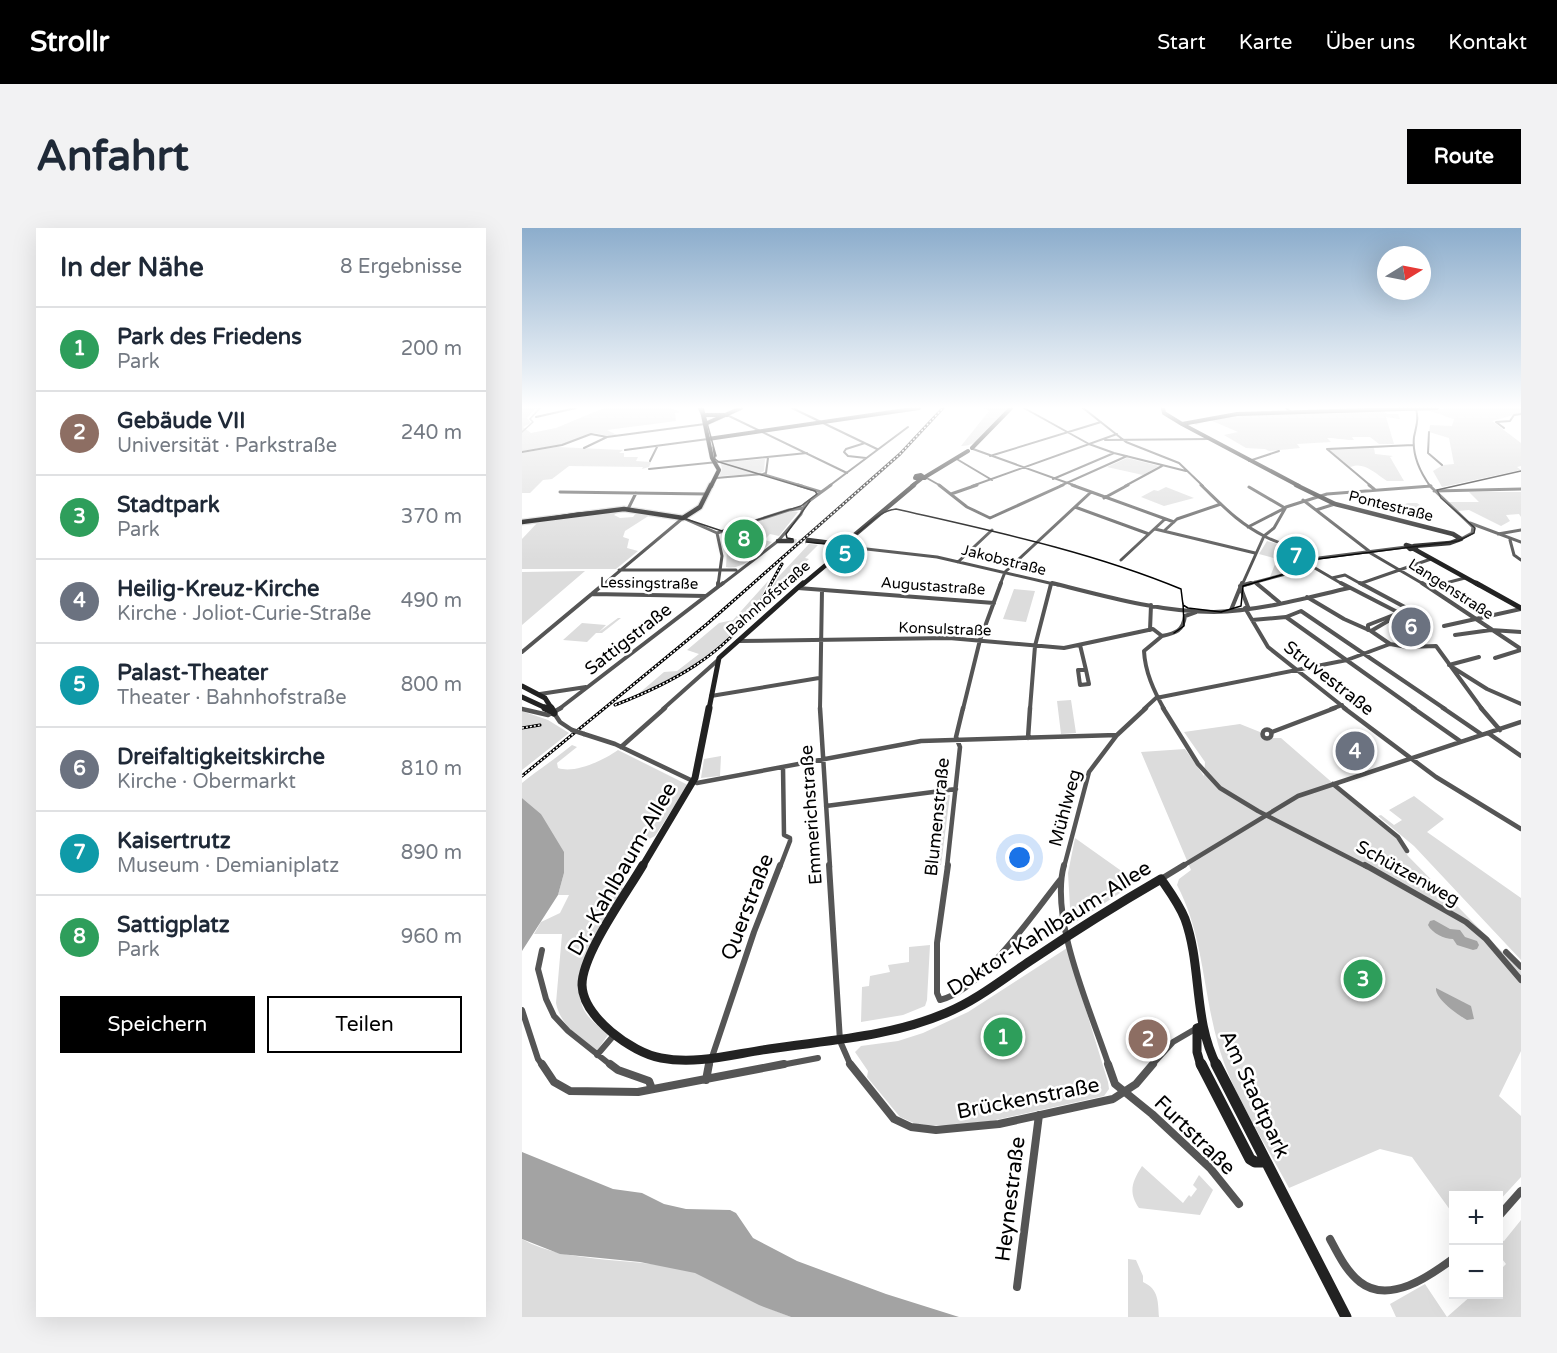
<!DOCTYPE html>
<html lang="de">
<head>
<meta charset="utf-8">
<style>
	:root { --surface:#fff; --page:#f2f2f3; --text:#1f2937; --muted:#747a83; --line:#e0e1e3; --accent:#000 }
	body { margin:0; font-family:"Varela Round",sans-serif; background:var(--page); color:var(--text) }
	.controls { position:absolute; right:18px; bottom:18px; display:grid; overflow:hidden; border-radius:0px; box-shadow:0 6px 24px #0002 }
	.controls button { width:54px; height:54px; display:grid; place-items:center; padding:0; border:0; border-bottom:2px solid var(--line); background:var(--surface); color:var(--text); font:30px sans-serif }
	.compass { position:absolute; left:855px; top:18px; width:54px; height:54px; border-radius:50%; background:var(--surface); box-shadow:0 6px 24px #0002; rotate:80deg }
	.you { position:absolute; left:498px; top:630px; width:21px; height:21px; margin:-15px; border:4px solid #fff; border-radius:50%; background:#1a73e8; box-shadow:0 0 0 9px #1a73e833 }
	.badge { display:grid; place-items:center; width:39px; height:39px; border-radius:50%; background:var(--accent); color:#fff; font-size:20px; font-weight:700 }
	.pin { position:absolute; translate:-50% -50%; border:3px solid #fff; box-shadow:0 2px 6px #0006 }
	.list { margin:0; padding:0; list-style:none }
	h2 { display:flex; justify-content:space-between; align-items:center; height:78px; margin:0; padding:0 24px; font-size:26px }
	h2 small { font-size:20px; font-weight:400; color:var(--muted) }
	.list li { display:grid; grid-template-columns:39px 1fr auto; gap:18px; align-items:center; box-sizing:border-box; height:84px; padding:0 24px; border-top:2px solid var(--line) }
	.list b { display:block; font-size:22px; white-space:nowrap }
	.list p { margin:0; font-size:20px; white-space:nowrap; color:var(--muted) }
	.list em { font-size:20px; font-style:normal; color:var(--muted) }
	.actions { display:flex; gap:12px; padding:18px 24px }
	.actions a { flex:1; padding:14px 0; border:2px solid var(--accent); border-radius:0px; text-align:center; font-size:21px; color:var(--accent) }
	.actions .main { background:var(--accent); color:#fff }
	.map { position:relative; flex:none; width:999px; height:1089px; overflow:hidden; border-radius:0px }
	header { display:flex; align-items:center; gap:36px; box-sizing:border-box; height:84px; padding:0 30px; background:var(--accent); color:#fff }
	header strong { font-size:28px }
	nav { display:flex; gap:33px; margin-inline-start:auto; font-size:21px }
	.intro { display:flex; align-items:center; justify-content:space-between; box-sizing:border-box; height:144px; padding:0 36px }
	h1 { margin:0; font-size:42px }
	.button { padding:15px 27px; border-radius:0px; background:var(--accent); color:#fff; font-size:21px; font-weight:700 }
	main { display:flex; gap:36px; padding:0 36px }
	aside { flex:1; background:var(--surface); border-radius:0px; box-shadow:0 6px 24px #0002 }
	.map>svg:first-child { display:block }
	.green { fill:#dcdcdc }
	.water { fill:#a3a3a3 }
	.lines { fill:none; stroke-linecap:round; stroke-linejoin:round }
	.stream { stroke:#a3a3a3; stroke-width:1.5 }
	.river { fill:#a3a3a3; fill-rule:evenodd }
	.secondary-tunnel { stroke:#d9d9d9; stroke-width:4.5; stroke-dasharray:4.5 2; stroke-linecap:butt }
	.primary-far1-casing { stroke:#dbdbdb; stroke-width:5 }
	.primary-casing { stroke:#dbdbdb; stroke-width:7 }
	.street-far5 { stroke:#555; stroke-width:2 }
	.street-far4 { stroke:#555; stroke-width:3 }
	.street-far3 { stroke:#555; stroke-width:4 }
	.street-far2 { stroke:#555; stroke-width:4.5 }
	.street-far1 { stroke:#555; stroke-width:6 }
	.street { stroke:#555; stroke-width:8 }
	.secondary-far5 { stroke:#222; stroke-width:4 }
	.secondary-far4 { stroke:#222; stroke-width:4.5 }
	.secondary-far3 { stroke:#222; stroke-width:5 }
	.secondary-far2 { stroke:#222; stroke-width:7 }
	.secondary-far1 { stroke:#222; stroke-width:9 }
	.secondary { stroke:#222; stroke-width:11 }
	.primary-far1 { stroke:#000; stroke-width:4 }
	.primary { stroke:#000; stroke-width:4.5 }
	.tram { stroke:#000; stroke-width:1.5 }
	.rail-casing { stroke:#000; stroke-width:3 }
	.rail { stroke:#fff; stroke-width:1.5; stroke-dasharray:2; stroke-linecap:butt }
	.street-bridge { stroke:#555; stroke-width:4.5 }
	.labels { text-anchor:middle; stroke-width:5; stroke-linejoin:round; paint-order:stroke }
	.far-street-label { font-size:15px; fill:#000; stroke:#fff }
	.street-label { font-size:18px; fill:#000; stroke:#fff }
	.near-street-label { font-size:21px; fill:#000; stroke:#fff }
</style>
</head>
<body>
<header>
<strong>Strollr</strong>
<nav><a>Start</a><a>Karte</a><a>Über uns</a><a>Kontakt</a></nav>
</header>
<div class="intro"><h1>Anfahrt</h1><a class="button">Route</a></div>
<main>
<aside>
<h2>In der Nähe<small>8 Ergebnisse</small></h2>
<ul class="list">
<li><span class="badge" style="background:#2e9e5b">1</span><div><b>Park des Friedens</b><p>Park</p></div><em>200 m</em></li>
<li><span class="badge" style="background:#8d6e63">2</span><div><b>Gebäude VII</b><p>Universität · Parkstraße</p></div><em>240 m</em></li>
<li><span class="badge" style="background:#2e9e5b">3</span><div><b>Stadtpark</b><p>Park</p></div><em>370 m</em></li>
<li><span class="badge" style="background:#6b7280">4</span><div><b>Heilig-Kreuz-Kirche</b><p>Kirche · Joliot-Curie-Straße</p></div><em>490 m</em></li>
<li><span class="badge" style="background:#0f9aa8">5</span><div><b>Palast-Theater</b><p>Theater · Bahnhofstraße</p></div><em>800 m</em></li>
<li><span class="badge" style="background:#6b7280">6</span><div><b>Dreifaltigkeitskirche</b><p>Kirche · Obermarkt</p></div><em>810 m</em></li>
<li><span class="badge" style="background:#0f9aa8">7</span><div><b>Kaisertrutz</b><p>Museum · Demianiplatz</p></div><em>890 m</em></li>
<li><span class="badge" style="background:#2e9e5b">8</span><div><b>Sattigplatz</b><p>Park</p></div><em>960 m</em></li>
</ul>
<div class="actions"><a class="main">Speichern</a><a>Teilen</a></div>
</aside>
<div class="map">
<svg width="999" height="1089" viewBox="0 0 999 1089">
	<rect width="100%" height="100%" fill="#fff"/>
	<path class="green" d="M0,180H20L13,181L5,190L9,195L1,199L9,205L34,200L82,180H149L158,184L153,185L154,193L85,202L95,207L87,208L72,205L39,217L0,223Z
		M460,180H487C474,194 458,219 439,218L467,183Z
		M932,180H999V185L970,193L999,215V238L995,239L999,242L920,259L911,243L921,237L932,236L927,210L907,204L908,197L930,198L932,191C920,188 915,183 899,182Z
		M861,183L865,186H876L878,191L864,189L872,216H857L848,209H830L832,212C822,212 815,210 805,210L809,214L775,216L778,220L747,223L743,221L724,220L702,207L716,204L688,192L674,197L671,195L713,187Z
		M846,218L864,220H852L853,226L871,228L868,229L882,253H865C853,245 842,233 828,239L806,221Z
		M35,219L101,222L97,225H102V229H116L114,233L129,234L127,239L120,241L121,239L47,238L30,251L21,252L8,265H0V225Z
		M605,230L637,238L621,247L585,239Z
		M243,231L242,243L236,246L197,248L200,242L199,236L204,234Z
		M644,259L672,270L642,278L619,269L632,262L636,263Z
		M947,264H999V289L997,286L984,287L988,293L979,298L947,282L936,283L926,274H957Z
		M886,275H895L912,287C896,290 887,289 874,279Z
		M270,283L276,284L257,308L248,306L242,312L250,314C238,323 221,343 204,339L205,322L199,305Z
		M96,284L92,287L98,290L111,289L115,284L128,287L103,303L101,309L107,311L105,320L116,323L94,341H0V311L16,294Z
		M745,313L776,322L788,330L771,335L773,342L748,349L755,331L737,326Z
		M287,316L296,317L283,330L287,331L243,370L257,348Z
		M63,343L0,397V344Z
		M246,353C227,409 167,444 115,467L142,444L155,443L177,426L165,422L197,395L211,392Z
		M492,361L513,363L504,394L481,391Z
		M96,390H99L80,405H74L65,414L41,412L60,395L84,397L77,404Z
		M549,472L554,505L539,506L535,473Z
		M0,483L26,492L47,505L0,542Z
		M718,496L738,504L743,510H759L875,611L886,628L999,743V823L977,868L999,888V949L977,973L976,968H932L931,986L890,929L858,921L767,960C744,916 709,864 696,816C681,763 681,706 655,657L657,651L669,642L619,524L663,521L682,548L683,534L662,504Z
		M50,517L55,519L35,535L36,540C53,546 82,532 96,522L166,557L133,608L125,612L98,658L102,661C86,689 46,748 61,780C66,791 78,799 86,807L74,824C58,810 38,797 34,775L40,706H12L19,694L38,685L47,667H36L42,645L19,586L0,570V555C16,542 33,531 50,517Z
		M199,528L198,548L179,550L182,531Z
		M423,567H428L419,637H413L421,596Z
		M892,568L922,591L905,604L999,670V732L892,618L856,588L859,587L872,597L880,592L867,582Z
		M553,610L615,654L549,697L546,645Z
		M408,717L405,772L403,778L381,787L339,794L340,759L347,758L348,748L368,744L366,737L387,734V719Z
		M545,720L586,854L587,861L582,868L446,898L407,897L394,896L378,889L345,849L346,843L333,824L339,818L376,813L401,805L446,784Z
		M620,938L661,975L667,967L669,969L675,961L671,957L677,947L691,962L678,987L617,980C606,964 610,954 620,938Z
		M999,992V1089H925L950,1067L976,1066L977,1043L984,1036L977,1027V1011L982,1013Z
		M0,1011C47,1038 120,1028 172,1044C185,1048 198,1057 210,1063C229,1073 248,1081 269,1089H0Z
		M606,1031L614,1032L621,1048V1054C637,1061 636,1074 637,1089H606Z
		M903,1056L925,1089H874L868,1076Z"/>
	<path class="water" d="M0,570L19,586L42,624V645L36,667L0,723Z
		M914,760L949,778L952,791L945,792C935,786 913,771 914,760Z
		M0,924L91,961L120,965L142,976L164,981L208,982L214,985L231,1010L275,1033L364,1066L437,1089H269L237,1077L173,1045L118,1034L38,1026L0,1011Z"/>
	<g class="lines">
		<path class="stream" d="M0,204L11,194L8,191L18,180"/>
		<path class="river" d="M912,692L928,701L938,702L943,709L955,713L957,717L955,721L951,722L935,717L931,711C922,711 910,705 906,697L908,693Z"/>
		<path class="secondary-tunnel" d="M270,313L284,314"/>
		<g class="primary-far1-casing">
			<path id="primary-far1" d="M183,196L219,180
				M189,258L197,242L190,230L181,187H205"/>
		</g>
		<g class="primary-casing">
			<path id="primary" d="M0,294L102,281L161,290L178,279L189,257"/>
		</g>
		<path class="street-far5" d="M270,180L355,221
			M502,180L567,216L592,225L664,243
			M561,180L604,214L657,235L681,258
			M764,180L769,184
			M894,181C897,191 894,199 892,209C890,227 898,244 908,258
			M205,187L325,245
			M14,189L54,180
			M982,200L974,194L988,193L992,187L999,186
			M907,204L906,225L920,237
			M583,212L686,211
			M343,215L324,221L322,224L326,228L344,230
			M62,220L85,209
			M451,221L554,258
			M805,221L891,217
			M805,221L849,258
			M103,222L186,211
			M0,224L40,217L69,206L85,209L183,196
			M468,228L579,194
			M433,230L470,252
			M128,233L135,219
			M727,233L757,223
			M127,241L285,225
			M241,246L244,245L246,230
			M403,249L419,258
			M194,250L241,246L281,258
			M531,251L592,225
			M307,258L386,199
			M450,258L595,206
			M538,258L605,228
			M603,258L640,238
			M905,258H909"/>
		<path class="street-far4" d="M276,257L299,264
			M417,257L445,279L468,290L541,257
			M550,257L652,294
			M679,257C701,278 716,295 744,309C761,318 780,319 795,331
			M847,257L852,261
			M907,257L951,299L950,305L939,311
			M727,259L763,280
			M912,263L999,261
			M38,264L185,266
			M429,266L455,257
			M582,270L606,257
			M781,272L847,323
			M553,279L627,306
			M106,281L114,265
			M794,282L813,276
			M948,295L999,314
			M726,299L763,280
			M633,301L733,325
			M642,303L655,291L699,276
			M195,305L267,282L281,280
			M976,306L999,302
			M988,312L992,327L999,332
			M327,319L415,329L536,357
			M845,323L903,357
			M599,332L643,291
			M436,334L470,302
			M786,336L810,350
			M97,342H214
			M810,350L822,357
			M810,350L823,347L841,357
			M733,354L736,357
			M840,355L909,331
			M81,357L161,290L195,305L200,328L196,357
			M199,357L256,313L279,286L283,276L309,257
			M478,357L483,344L568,265
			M720,357L742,308L752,300L764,279L805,266L909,258
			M723,357L775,343L797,330L884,319
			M916,357L943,350"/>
		<path class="street-far3" d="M530,355C582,368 638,384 692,384C738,383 783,370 827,360
			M734,355L757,374
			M819,355L885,389L908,395L905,391L838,355
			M900,355L999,421
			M196,358V355
			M718,358L729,355
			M718,358L726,379
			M907,359L922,355
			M276,360L472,375
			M70,366L184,368
			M785,369L822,391L849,403L868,416L885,419L914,418L960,481
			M723,380L746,419L824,481
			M709,382L720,355
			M764,389L893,481
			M730,392L764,389L779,383L923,481
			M922,398L999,381
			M628,402L629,377
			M846,402V397L887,381
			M849,403L878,386
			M933,407L969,402L999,404
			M640,408L622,423C623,444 632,463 642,481
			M640,408C654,405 661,403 663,388L674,384
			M216,413L427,410L542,420L631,401L640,408
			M558,417L564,442
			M0,424L83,355
			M973,430L999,422
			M927,437L957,429
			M930,439L965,461L999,476
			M556,442H564L567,456L558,457Z
			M18,466L64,459
			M189,468L297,450
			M37,481L201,355
			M141,481L196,432
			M298,481L300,362
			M441,481L458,412L479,355
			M508,481L513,418L529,356
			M622,481L634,470L825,432L868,416
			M809,481L820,477"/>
		<path class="street-far2" d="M298,480L308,639
			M641,480L676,536L698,560L736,583L845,639
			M822,480L914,549L999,601
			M891,480L938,513
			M921,480L959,506
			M959,480L978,502
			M0,481L26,487L39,480
			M32,485L38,494L50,502
			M740.5 506a4.5 4.5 0 1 1 9 0a4.5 4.5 0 1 1-9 0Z
			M750,504L813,480
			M966,505L999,528
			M62,506L93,516L175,555L399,513L595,507
			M506,510L508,480
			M99,519L143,480
			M811,556L876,609L885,623
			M304,578L434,561
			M258,639L268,613V610L262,607L261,539
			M425,639L438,519L434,509L441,480
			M542,639L567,544L595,507L624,480
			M659,639L776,568L999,494"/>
		<path class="street-far1" d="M307,637L318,813L329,838
			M426,637L415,715V765L418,772C461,761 510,687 538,652
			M542,637C527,692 569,783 587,838
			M843,637L944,694L964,711L999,752
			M639,651L662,637
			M20,722L16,741L24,771L32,788L46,803L90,838
			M984,724L999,739
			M0,782L16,831L21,838
			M75,827L93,806
			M187,838L232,704L258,637
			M254,838L296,830
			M629,838L651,814L675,800"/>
		<path class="street" d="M20,836L32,854L48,863L116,864L262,836
			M88,836L96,842L127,853L130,861
			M328,836L372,891L389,899L414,902L477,896L591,871L614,856L631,836
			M586,836L593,856L630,886L688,940L717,976
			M184,852L187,836
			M976,989L999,963
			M808,1011C816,1026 824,1043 838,1054C867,1077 908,1048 932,1030
			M495,1059L517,887"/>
		<path class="secondary-far5" d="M178,180L181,187
			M641,180L642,185L660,196L777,258
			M660,196L715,186L915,180
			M186,211L397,180
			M450,220L489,180
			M399,247L403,250H393L394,248Z
			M403,249L446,223
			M390,258L399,251"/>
		<path class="secondary-far4" d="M774,257L813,276L931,306L939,311L928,315L892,318
			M286,312L317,316
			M256,313H270
			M322,315L327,319L320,322L314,320L315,317Z
			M323,315L392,257
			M884,317L894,320L888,321Z
			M892,321L957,357
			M280,357L323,321"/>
		<path class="secondary-far3" d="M954,355L999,380
			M0,458L23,470L30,481
			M0,469L26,481
			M187,481L197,430L281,355"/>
		<path class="secondary-far2" d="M23,480L30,483
			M29,480L32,485
			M120,639L173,550L187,480"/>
		<path class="secondary-far1" d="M121,637C104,666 60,726 60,757C61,789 110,825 139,830C175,837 211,826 247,821C307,812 367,809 424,785C455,772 481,751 508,733C551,704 594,677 639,651C648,664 657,676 663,691C680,738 671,793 695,838
			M679,838L675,824V800L681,798"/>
		<path class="secondary" d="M679,836L728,931L733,934H742
			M694,836L824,1089"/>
		<use href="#primary-far1" class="primary-far1"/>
		<use href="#primary" class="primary"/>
		<path class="tram" d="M181,180L194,228
			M0,294L56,285L108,281L161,290L200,303L279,278L295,266L293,263L197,234L193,231L191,219
			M271,311L265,310L264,306L288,273
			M284,314C296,315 310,318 322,313C343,305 351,284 374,281C470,303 567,323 659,361L661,377L666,380L699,384L719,378L721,358L777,342L796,331L936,313L952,305L953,300L919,270L915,262L999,243
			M652,405L662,398L661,375"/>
		<g class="rail-casing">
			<path id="rail" d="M93,477C150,455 202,427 237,376C246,363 252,349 260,336
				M0,500L18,497
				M0,548L185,396L378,226L421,180"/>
		</g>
		<use href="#rail" class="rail"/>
		<path class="street-bridge" d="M50,502L62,506"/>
	</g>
	<linearGradient id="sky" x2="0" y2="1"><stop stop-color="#8cadcc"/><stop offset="0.54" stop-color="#fff"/><stop offset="1" stop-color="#fff" stop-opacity="0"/></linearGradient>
	<rect width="999" height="332" fill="url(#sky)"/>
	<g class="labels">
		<g class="far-street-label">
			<text transform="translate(869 278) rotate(14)" y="5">Pontestraße</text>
			<text transform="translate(482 332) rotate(14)" y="5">Jakobstraße</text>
			<text transform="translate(127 355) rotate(1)" y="5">Lessingstraße</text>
			<text transform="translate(411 358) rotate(4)" y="5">Augustastraße</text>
			<text transform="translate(929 361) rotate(33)" y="5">Langenstraße</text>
			<text transform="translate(246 370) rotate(-41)" y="5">Bahnhofstraße</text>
			<text transform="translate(423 401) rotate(2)" y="5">Konsulstraße</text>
		</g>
		<g class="street-label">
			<text transform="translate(106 411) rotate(-38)" y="6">Sattigstraße</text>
			<text transform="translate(807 450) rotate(38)" y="6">Struvestraße</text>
			<text transform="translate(543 580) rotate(-75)" y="6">Mühlweg</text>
			<text transform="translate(289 587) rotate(-94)" y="6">Emmerichstraße</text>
			<text transform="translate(415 589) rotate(-84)" y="6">Blumenstraße</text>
			<text transform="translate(886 645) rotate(29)" y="6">Schützenweg</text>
		</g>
		<g class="near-street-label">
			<text transform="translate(100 641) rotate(-60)" y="7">Dr.-Kahlbaum-Allee</text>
			<text transform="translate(225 679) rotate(-69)" y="7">Querstraße</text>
			<text transform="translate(527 700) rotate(-32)" y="7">Doktor-Kahlbaum-Allee</text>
			<text transform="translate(733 866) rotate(65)" y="7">Am Stadtpark</text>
			<text transform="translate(506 870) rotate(-11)" y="7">Brückenstraße</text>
			<text transform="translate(673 907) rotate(44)" y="7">Furtstraße</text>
			<text transform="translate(488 971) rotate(-83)" y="7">Heynestraße</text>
		</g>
	</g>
</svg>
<div class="controls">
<button>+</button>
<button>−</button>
</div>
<svg class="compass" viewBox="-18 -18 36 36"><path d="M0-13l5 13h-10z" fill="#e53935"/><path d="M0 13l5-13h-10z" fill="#747a83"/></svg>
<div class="you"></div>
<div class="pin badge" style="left:481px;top:809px;background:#2e9e5b">1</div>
<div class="pin badge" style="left:626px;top:811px;background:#8d6e63">2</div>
<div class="pin badge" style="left:841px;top:751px;background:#2e9e5b">3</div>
<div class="pin badge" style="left:833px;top:523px;background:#6b7280">4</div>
<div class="pin badge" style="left:323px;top:326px;background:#0f9aa8">5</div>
<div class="pin badge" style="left:889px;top:399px;background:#6b7280">6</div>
<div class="pin badge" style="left:774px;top:328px;background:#0f9aa8">7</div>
<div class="pin badge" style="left:222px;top:311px;background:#2e9e5b">8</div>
</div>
</main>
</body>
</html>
